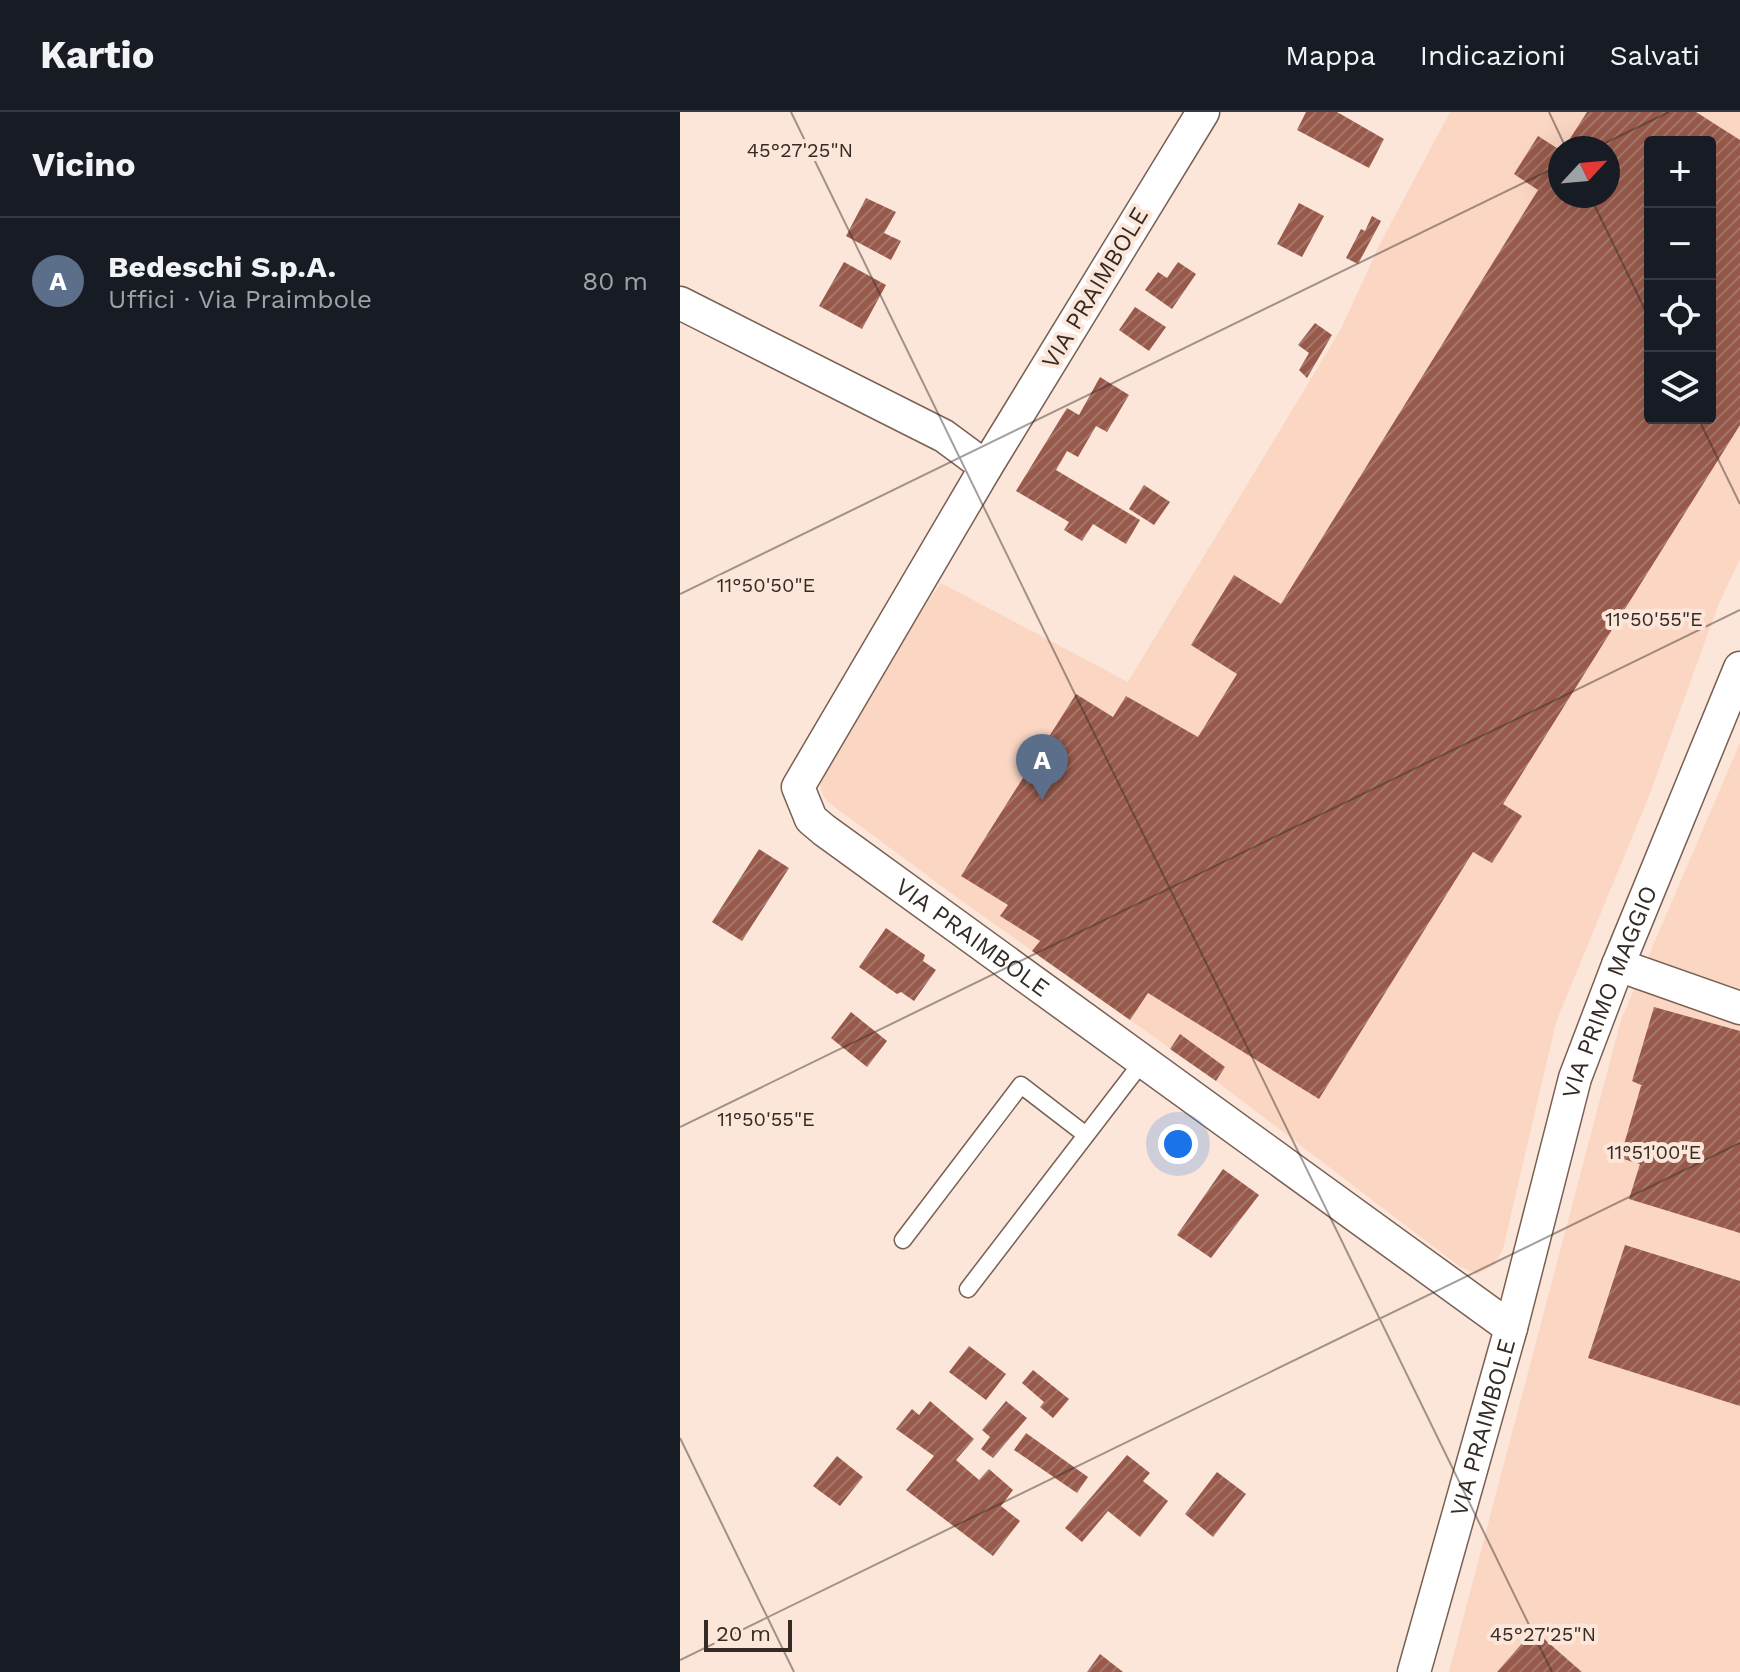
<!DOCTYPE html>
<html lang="it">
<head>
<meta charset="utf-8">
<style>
	:root { --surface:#171b24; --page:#20242c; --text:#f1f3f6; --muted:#9ea1a6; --line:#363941; --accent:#ea580c }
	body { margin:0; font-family:"Work Sans",sans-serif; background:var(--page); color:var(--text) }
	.controls { position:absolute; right:24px; top:24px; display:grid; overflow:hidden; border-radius:8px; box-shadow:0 8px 32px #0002 }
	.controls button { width:72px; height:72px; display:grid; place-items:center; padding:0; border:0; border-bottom:2px solid var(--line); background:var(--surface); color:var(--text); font:40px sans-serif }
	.compass { position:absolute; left:868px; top:24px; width:72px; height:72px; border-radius:50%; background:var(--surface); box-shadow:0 8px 32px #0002; rotate:64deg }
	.scale { position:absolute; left:24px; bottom:20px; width:88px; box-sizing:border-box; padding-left:8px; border:4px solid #352a24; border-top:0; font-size:22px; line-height:28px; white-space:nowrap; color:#352a24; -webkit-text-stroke:6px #fce5d9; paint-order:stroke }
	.you { position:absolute; left:498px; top:1032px; width:28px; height:28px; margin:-20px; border:6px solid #fff; border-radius:50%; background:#1a73e8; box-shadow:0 0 0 12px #1a73e833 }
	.badge { display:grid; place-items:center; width:52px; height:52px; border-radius:50%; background:var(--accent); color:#fff; font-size:26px; font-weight:700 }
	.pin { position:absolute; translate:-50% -66px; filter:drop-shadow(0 2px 4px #0008) }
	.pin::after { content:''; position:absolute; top:42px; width:28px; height:24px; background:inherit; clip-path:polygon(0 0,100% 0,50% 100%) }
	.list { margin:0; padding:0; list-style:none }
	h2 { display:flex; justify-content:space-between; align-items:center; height:104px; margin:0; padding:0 32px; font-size:34px }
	h2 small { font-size:26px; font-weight:400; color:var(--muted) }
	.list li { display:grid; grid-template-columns:52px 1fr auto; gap:24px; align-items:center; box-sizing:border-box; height:128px; padding:0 32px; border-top:2px solid var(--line) }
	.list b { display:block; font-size:30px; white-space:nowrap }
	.list p { margin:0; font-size:26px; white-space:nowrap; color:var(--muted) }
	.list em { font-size:26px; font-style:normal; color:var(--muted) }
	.icon { flex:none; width:44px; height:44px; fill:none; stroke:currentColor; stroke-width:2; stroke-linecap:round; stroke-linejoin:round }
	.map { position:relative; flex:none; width:1060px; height:1560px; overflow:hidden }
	header { display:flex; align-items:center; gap:48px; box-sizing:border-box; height:112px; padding:0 40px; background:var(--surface); border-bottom:2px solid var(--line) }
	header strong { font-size:38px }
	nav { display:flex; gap:44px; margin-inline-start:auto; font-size:28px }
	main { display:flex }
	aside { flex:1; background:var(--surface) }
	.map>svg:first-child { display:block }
	.built { fill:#fad6c3; fill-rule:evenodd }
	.building { fill:url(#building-hatch); fill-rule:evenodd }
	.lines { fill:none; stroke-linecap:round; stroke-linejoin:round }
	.service-casing { stroke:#786053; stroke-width:19 }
	.minor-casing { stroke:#786053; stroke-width:35 }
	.service { stroke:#fff; stroke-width:16 }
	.minor { stroke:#fff; stroke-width:32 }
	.ticks { fill:none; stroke:#352a24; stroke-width:2; stroke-opacity:0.45 }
	.labels { text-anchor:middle; stroke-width:8; stroke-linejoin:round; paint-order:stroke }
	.street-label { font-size:24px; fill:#352a24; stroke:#fce5d9 }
	.ticks-label { font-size:20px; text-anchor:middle; fill:#352a24; stroke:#fce5d9; stroke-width:8; stroke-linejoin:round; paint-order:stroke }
</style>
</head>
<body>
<header>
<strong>Kartio</strong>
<nav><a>Mappa</a><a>Indicazioni</a><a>Salvati</a></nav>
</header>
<main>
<aside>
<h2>Vicino<small></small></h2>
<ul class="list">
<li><span class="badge" style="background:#5c6f8a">A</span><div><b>Bedeschi S.p.A.</b><p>Uffici · Via Praimbole</p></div><em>80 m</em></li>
</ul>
</aside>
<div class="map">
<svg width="1060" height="1560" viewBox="0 0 1060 1560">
	<defs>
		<pattern id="building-hatch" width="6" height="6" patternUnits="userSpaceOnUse" patternTransform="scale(2)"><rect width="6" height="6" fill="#99594a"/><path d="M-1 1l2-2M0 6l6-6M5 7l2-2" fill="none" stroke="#a5786c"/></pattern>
	</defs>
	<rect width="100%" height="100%" fill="#fce5d9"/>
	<path class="built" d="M770,0H1060V447L1039,491L969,684L876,910L823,1137L814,1153L797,1162L779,1154L536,969L275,784L148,690L142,681L140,670L141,661L226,522L261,471L448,570L661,217L700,132ZM970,30H1030V306H970ZM880,36H928V84H880Z
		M1060,631V1560H769L941,908Z"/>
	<path class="building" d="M626,0H657L704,27L689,56L617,18Z
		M907,0H1016L1060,28V313L823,692L842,704L812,751L793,740L639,987L468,881L450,908L352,839L360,829L320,804L328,793L281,764L396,582L433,605L446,584L518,625L557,562L511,533L554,463L601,492L858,78L834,62L858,24L880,38V84H928V36H884ZM970,30H1030V306H970Z
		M186,86L216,100L204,121L221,129L211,148L166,124Z
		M619,91L644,104L622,145L597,132Z
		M692,104L701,109L678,152L666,146L681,117L685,119Z
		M164,150L206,173L182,217L139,194Z
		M498,150L516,162L492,197L465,178L478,160L487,166Z
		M455,195L486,215L469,239L439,218Z
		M635,211L652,223L627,266L619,258L629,241L618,233Z
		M420,265L449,283L427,320L416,314L398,345L387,339L376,358L460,408L446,432L413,412L402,429L384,418L389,410L336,379L387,296L399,303Z
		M464,373L490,390L474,413L449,397Z
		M79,737L109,756L62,829L32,810Z
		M206,816L245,843L243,849L256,858L234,889L221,880L217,882L179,855Z
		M974,895L1060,919V1121L949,1087L960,1052L940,1046L961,974H963L952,969Z
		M171,900L207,929L187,955L151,926Z
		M500,922L545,955L536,969L490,937Z
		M543,1057L579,1083L531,1146L497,1123Z
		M945,1133L1060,1169V1294L908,1246Z
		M289,1234L326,1262L306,1288L269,1260Z
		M353,1258L389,1287L373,1306L360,1295L364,1290L342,1271Z
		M250,1289L294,1327L276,1348L299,1368L309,1357L333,1378L321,1394L340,1409L313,1444L226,1378L254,1344L216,1317L232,1297L239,1303Z
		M326,1289L347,1306L313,1346L301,1337L310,1325L302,1318Z
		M346,1321L408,1365L397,1381L334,1338Z
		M447,1343L470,1361L463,1369L488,1389L460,1425L428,1399L402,1430L385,1416Z
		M157,1344L183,1365L160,1394L133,1374Z
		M537,1360L566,1382L533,1425L505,1402Z
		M854,1518L895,1554L902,1560H817Z
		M420,1542L443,1560H407Z"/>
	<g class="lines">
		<g class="service-casing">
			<path id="service" d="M223,1128L341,973L406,1023
				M288,1177L463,949"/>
		</g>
		<g class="minor-casing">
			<g id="minor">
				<path id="s1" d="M523,0L306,355L118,675L131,707L144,718L831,1216"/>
				<path d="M0,191L264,324L306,355"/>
				<path d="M938,853L1060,896"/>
				<path id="s2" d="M734,1560L831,1216L895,966L938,853L1060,556"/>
			</g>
		</g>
		<use href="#service" class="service"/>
		<use href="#minor" class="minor"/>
	</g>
	<path class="ticks" d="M111,0L872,1560M869,0L886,36M915,36L989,0M910,84L970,208M1018,306L1060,392M0,482L880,53M0,1015L1060,498M0,1326L114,1560M0,1548L1060,1031"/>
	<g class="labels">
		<g class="street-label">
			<text transform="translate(415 176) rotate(-59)" y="8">VIA PRAIMBOLE</text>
			<text dy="8" stroke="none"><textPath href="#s1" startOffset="1022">VIA PRAIMBOLE</textPath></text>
			<text dy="8" stroke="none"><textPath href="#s2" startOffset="708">VIA PRIMO MAGGIO</textPath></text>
			<text dy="8" stroke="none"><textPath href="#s2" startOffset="254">VIA PRAIMBOLE</textPath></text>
		</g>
	</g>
	<g class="ticks-label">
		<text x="120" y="45">45°27'25"N</text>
		<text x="86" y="480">11°50'50"E</text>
		<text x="974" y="514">11°50'55"E</text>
		<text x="86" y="1014">11°50'55"E</text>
		<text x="974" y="1047">11°51'00"E</text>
		<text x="863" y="1529">45°27'25"N</text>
	</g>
</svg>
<div class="controls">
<button>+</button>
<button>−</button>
<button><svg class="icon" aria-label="locate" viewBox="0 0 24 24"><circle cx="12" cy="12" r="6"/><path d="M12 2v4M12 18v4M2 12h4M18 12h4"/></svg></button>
<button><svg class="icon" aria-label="layers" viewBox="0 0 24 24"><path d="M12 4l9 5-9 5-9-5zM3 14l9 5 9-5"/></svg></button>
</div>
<svg class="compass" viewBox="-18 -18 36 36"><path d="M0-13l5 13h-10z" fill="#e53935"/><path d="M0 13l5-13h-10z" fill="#9ea1a6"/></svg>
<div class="scale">20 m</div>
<div class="you"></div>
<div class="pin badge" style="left:362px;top:688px;background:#5c6f8a">A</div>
</div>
</main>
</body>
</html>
